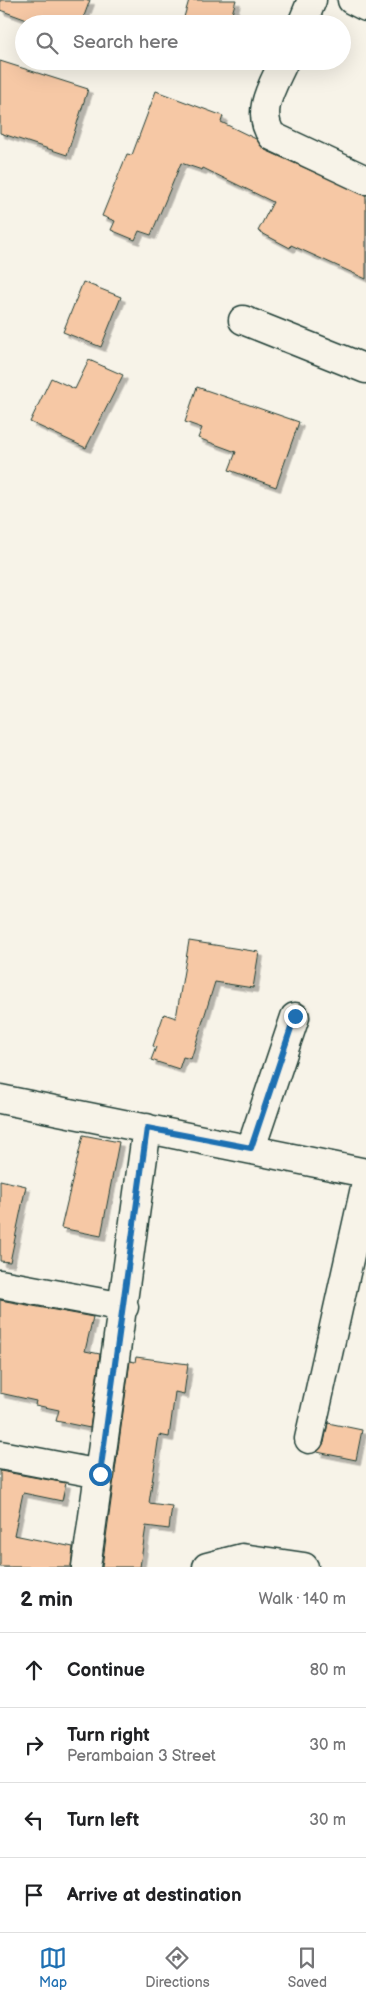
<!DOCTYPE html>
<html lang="en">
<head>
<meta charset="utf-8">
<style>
	:root { --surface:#fff; --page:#f6f6f6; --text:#202124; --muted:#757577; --line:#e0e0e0; --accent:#1f6fb2 }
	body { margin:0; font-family:"Balsamiq Sans",sans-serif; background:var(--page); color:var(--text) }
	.stop { position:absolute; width:15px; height:15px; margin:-11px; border:4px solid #1f6fb2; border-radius:50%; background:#fff }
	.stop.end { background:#1f6fb2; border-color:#fff; box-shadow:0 1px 5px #0008 }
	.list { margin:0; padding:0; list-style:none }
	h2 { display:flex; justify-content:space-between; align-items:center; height:65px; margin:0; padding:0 20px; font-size:21px }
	h2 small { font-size:16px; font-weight:400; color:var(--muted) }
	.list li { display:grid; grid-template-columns:32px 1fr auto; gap:15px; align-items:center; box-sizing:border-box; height:75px; padding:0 20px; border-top:1px solid var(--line) }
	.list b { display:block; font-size:19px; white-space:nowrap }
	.list p { margin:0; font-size:16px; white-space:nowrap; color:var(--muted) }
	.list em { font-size:16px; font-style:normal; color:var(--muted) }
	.icon { flex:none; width:28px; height:28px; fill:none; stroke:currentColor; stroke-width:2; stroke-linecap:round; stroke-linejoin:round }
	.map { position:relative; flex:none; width:366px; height:1567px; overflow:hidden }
	.search { position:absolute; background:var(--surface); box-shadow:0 5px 20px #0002; left:15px; right:15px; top:15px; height:55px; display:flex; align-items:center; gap:12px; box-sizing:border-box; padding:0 18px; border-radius:28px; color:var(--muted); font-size:19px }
	.sheet { height:365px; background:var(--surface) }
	nav { display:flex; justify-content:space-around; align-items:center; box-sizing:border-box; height:70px; border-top:1px solid var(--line); background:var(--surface); font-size:14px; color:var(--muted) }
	nav a { display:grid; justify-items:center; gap:2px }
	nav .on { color:var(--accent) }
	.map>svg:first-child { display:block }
	.building { fill:#f6c8a5; stroke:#1f3d34; filter:url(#shadow) }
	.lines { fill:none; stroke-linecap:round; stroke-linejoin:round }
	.minor-casing { stroke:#1f3d34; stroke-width:31 }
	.minor { stroke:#f7f3e8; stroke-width:28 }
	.route { stroke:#1f6fb2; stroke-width:6 }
</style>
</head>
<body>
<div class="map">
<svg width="366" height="1567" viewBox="0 0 366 1567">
	<defs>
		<filter id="shadow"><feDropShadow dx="4.5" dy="4.5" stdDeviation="0" flood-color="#0004"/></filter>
	</defs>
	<rect width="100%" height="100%" fill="#f7f3e8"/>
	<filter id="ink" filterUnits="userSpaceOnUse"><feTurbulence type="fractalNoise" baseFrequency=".02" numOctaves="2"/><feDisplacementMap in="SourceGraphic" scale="10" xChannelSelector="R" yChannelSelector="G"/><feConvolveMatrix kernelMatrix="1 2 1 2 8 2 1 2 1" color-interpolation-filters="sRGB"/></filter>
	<g filter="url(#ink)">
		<path class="building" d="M0,0H90L81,24H38L0,10Z
			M189,0H236L229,24H182Z
			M0,61L88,89L67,155L0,133Z
			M156,91L223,116L221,122L256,139L265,150L366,195V279L291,245L290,248L258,231L273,202L203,168L202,170L181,163L151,235L139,231L135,240L111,230L115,221L102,216L127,154L132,155Z
			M83,282L121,297L101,347L63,332Z
			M89,360L123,375L86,448L30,422L51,378L75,389Z
			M197,387L299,422L276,487L229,470L236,452L198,438L202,428L185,422Z
			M189,941L259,952L253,988L215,982L191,1059L183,1057L179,1069L151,1060L156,1047L153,1046L164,1014L176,1018Z
			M83,1135L119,1142L101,1236L61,1228Z
			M0,1180L26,1186L10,1262L0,1261Z
			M0,1300L93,1317L85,1351L100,1354L90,1428L56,1421L59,1410L35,1405L36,1401L0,1393Z
			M136,1357L188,1364L184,1394L175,1392L169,1437L159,1435L149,1503L172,1506L169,1529L146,1526L140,1567H102L130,1361L135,1362Z
			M328,1423L362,1430L356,1460L317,1452L324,1443Z
			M0,1471L66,1483L62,1501L23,1493L14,1535L73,1547L71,1567H0Z"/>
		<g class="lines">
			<g class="minor-casing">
				<path id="minor" d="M352,0L366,7
					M302,24L312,0
					M284,61C273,86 255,111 272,136L366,180
					M243,320L366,369
					M0,1099L366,1173
					M251,1148L295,1017
					M0,1284L124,1307
					M309,1439L366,1183
					M0,1455L100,1474
					M86,1567L147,1128
					M207,1567L242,1558L304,1567"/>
			</g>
			<use href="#minor" class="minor"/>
		</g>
	</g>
	<g class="lines" filter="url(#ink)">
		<path class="route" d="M100,1474L147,1128L251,1148L295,1016"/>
	</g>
</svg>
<div class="stop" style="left:100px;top:1474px"></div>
<div class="stop end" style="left:295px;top:1016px"></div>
<div class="search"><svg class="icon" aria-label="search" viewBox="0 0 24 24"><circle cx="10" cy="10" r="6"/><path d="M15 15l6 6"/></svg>Search here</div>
</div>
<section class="sheet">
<h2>2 min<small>Walk · 140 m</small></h2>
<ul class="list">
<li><svg class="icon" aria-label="ahead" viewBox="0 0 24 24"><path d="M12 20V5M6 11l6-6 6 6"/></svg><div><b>Continue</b></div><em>80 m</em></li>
<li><svg class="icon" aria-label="right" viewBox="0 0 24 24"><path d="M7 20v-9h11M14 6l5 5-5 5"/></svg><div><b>Turn right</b><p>Perambaian 3 Street</p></div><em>30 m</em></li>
<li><svg class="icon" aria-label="left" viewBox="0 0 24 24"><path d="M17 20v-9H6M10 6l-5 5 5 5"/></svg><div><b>Turn left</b></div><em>30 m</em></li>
<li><svg class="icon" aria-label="arrive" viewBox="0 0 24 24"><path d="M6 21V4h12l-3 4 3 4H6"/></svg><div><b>Arrive at destination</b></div></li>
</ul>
</section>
<nav>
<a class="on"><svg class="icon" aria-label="map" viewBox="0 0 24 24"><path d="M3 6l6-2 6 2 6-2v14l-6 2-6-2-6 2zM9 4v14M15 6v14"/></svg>Map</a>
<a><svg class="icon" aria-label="directions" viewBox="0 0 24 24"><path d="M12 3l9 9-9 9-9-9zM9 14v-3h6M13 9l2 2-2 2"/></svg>Directions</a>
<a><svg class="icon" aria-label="saved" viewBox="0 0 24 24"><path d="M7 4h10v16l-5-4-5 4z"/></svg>Saved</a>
</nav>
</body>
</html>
